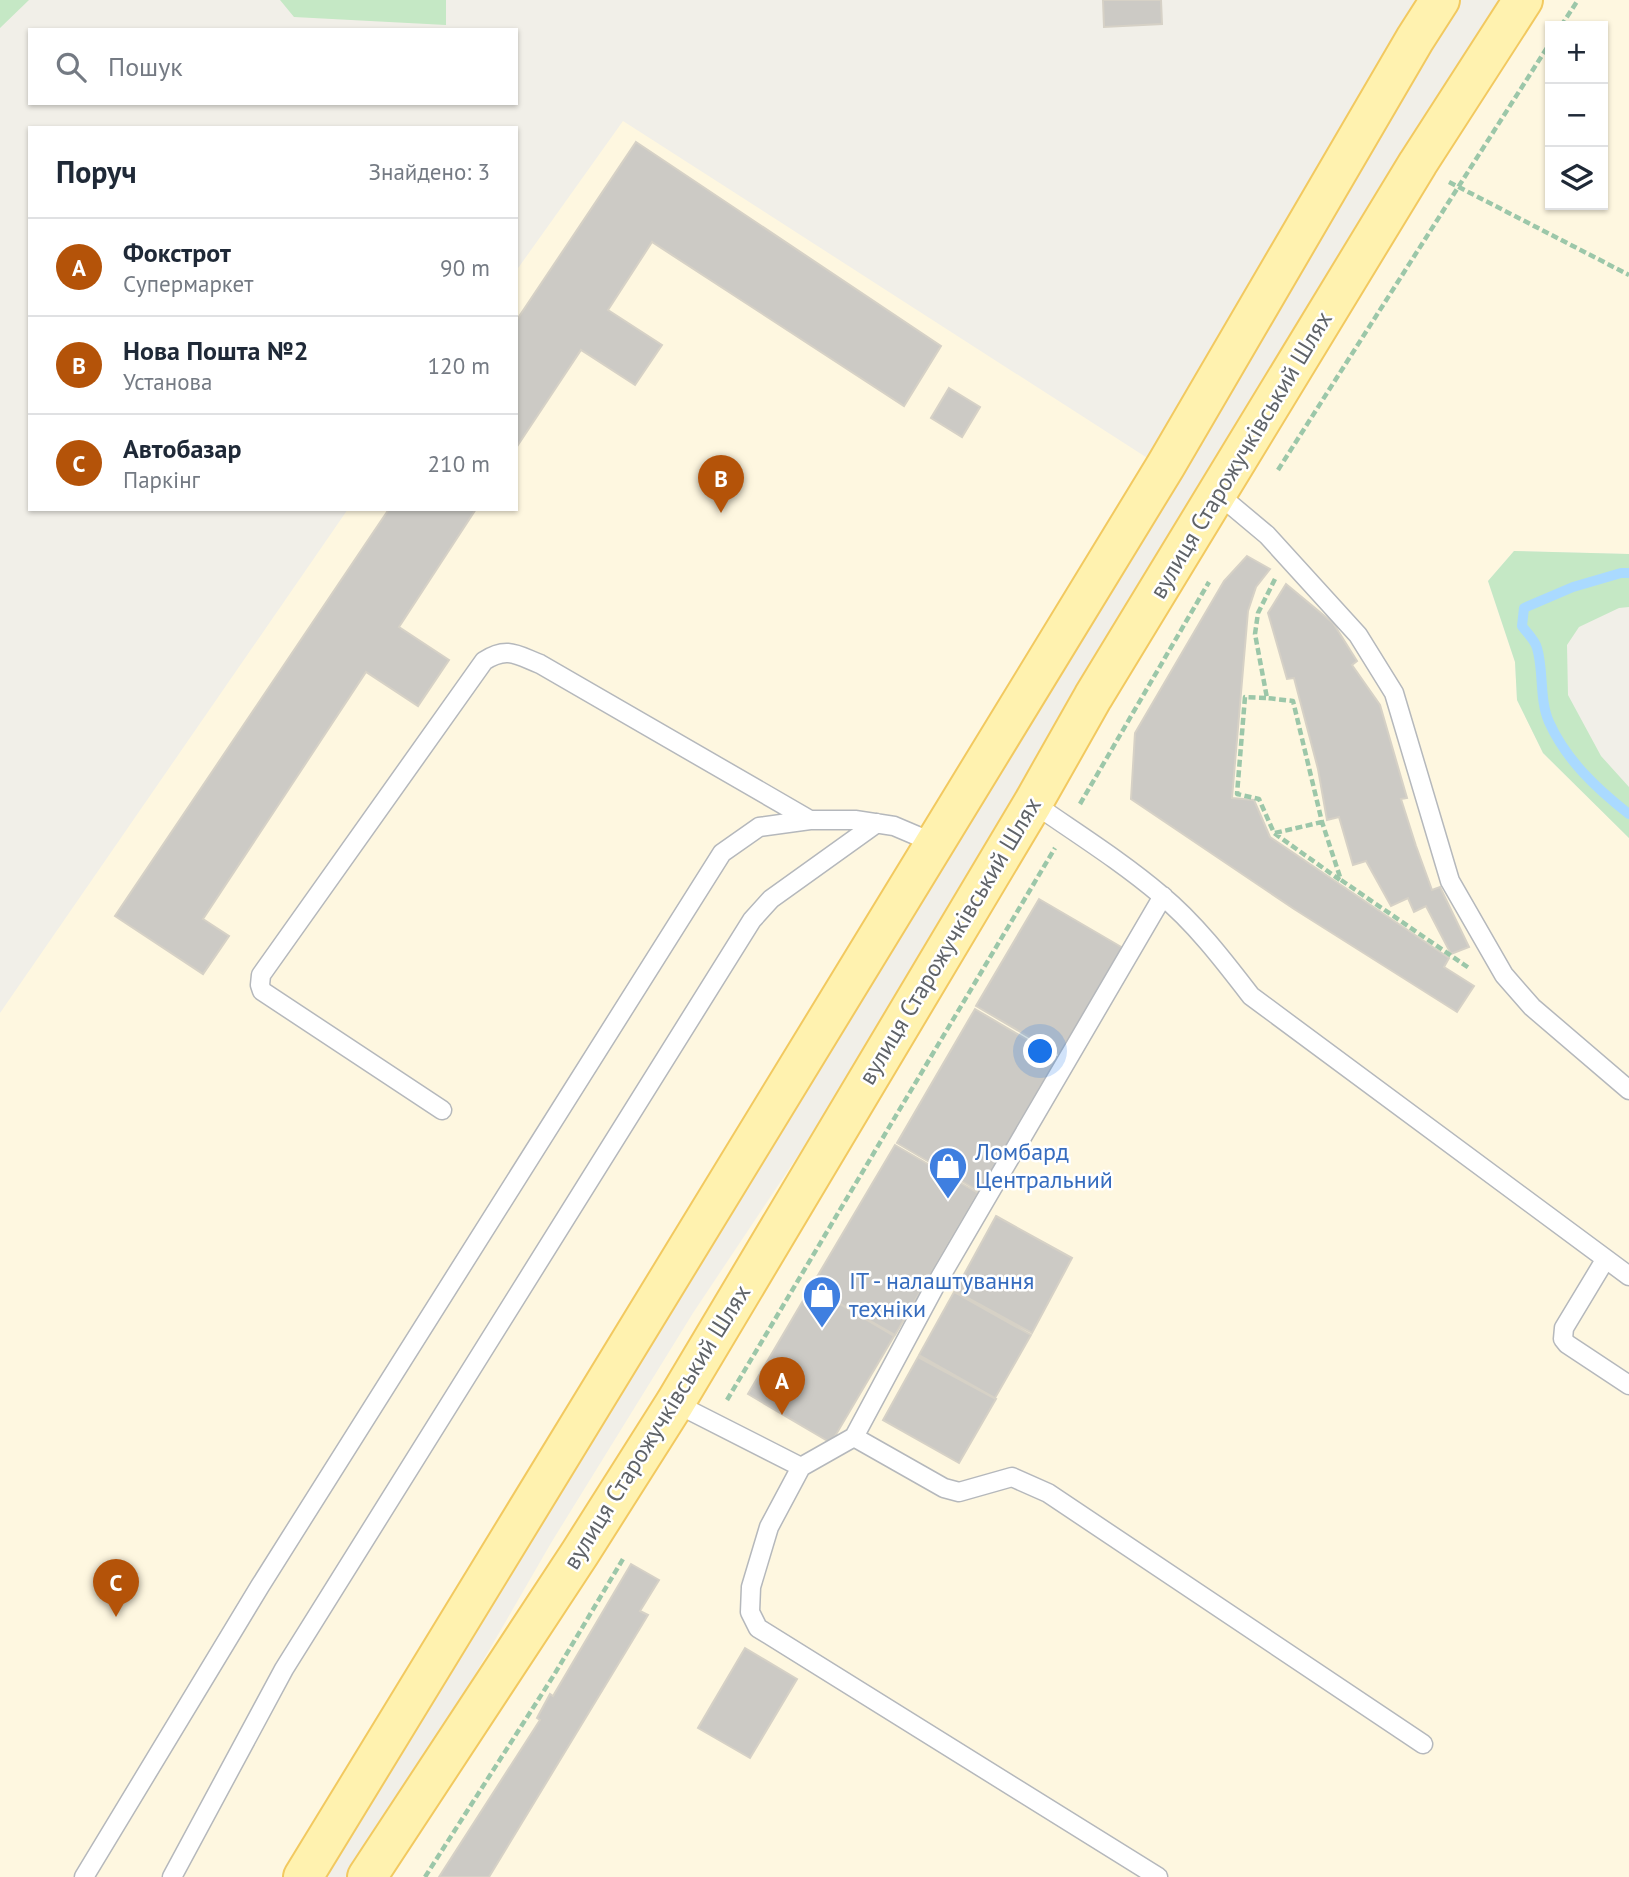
<!DOCTYPE html>
<html lang="uk">
<head>
<meta charset="utf-8">
<style>
	:root { --surface:#fff; --page:#f6f6f7; --text:#1f2937; --muted:#747a83; --line:#e0e1e3; --accent:#b45309 }
	body { margin:0; font-family:"PT Sans",sans-serif; background:var(--page); color:var(--text) }
	.controls { position:absolute; right:21px; top:21px; display:grid; overflow:hidden; border-radius:0px; box-shadow:0 2px 5px #0004 }
	.controls button { width:63px; height:63px; display:grid; place-items:center; padding:0; border:0; border-bottom:2px solid var(--line); background:var(--surface); color:var(--text); font:35px sans-serif }
	.you { position:absolute; left:1041px; top:1052px; width:24px; height:24px; margin:-18px; border:5px solid #fff; border-radius:50%; background:#1a73e8; box-shadow:0 0 0 10px #1a73e833 }
	.badge { display:grid; place-items:center; width:46px; height:46px; border-radius:50%; background:var(--accent); color:#fff; font-size:23px; font-weight:700 }
	.pin { position:absolute; translate:-50% -58px; filter:drop-shadow(0 2px 4px #0008) }
	.pin::after { content:''; position:absolute; top:37px; width:24px; height:21px; background:inherit; clip-path:polygon(0 0,100% 0,50% 100%) }
	.list { margin:0; padding:0; list-style:none }
	h2 { display:flex; justify-content:space-between; align-items:center; height:91px; margin:0; padding:0 28px; font-size:30px }
	h2 small { font-size:23px; font-weight:400; color:var(--muted) }
	.list li { display:grid; grid-template-columns:46px 1fr auto; gap:21px; align-items:center; box-sizing:border-box; height:98px; padding:0 28px; border-top:2px solid var(--line) }
	.list b { display:block; font-size:26px; white-space:nowrap }
	.list p { margin:0; font-size:23px; white-space:nowrap; color:var(--muted) }
	.list em { font-size:23px; font-style:normal; color:var(--muted) }
	.icon { flex:none; width:38px; height:38px; fill:none; stroke:currentColor; stroke-width:2; stroke-linecap:round; stroke-linejoin:round }
	.map { position:relative; flex:none; width:1629px; height:1877px; overflow:hidden }
	.search { position:absolute; background:var(--surface); box-shadow:0 2px 5px #0004; left:28px; top:28px; width:490px; height:77px; display:flex; align-items:center; gap:18px; box-sizing:border-box; padding:0 24px; border-radius:0px; color:var(--muted); font-size:26px }
	.panel { position:absolute; background:var(--surface); box-shadow:0 2px 5px #0004; left:28px; top:126px; width:490px; height:385px; border-radius:0px }
	.map>svg:first-child { display:block }
	.commercial { fill:#fef7e0; fill-rule:evenodd }
	.green { fill:#c5e8c5 }
	.lines { fill:none; stroke-linecap:round; stroke-linejoin:round }
	.stream { stroke:#aadaff; stroke-width:10 }
	.building { fill:#cccac5; stroke:#d6d1c6; stroke-width:2 }
	.lane-casing { stroke:#b5b8bc; stroke-width:21 }
	.primary-casing { stroke:#f2c960; stroke-width:42 }
	.path { stroke:#9cc7a9; stroke-width:4.5; stroke-dasharray:7 3.5; stroke-linecap:butt }
	.lane { stroke:#fff; stroke-width:18 }
	.primary { stroke:#fff2af; stroke-width:38 }
	.labels { text-anchor:middle; stroke-width:5; stroke-linejoin:round; paint-order:stroke }
	.street-label { font-size:24px; fill:#5f6368; stroke:#fff }
	.shop-label { font-size:24px; fill:#366cbe; stroke:#fff; text-anchor:start }
</style>
</head>
<body>
<div class="map">
<svg width="1629" height="1877" viewBox="0 0 1629 1877">
	<rect width="100%" height="100%" fill="#f1efe8"/>
	<path class="commercial" d="M1505,0H1629V554L1514,551L1488,581L1515,662L1517,700L1543,753L1629,838V1877H358L551,1543L693,1313L1033,803ZM1550,26H1603V205H1550Z
		M623,121L1152,461L299,1877H0V1013L348,509H516V271Z"/>
	<path class="green" d="M0,0H29L0,28Z
		M280,0H446V25L294,17Z
		M1514,551L1629,554V607L1619,608L1579,627L1567,645L1568,695L1601,756L1629,787V838L1543,753L1517,700L1515,662L1488,581Z"/>
	<g class="lines">
		<path class="stream" d="M1629,573H1621L1573,587L1524,608L1522,626C1526,632 1535,640 1537,648C1544,671 1539,699 1549,722C1566,760 1597,789 1629,814"/>
	</g>
	<path class="building" d="M1103,0H1161L1162,24L1104,27Z
		M636,142L941,346L904,406L652,242L608,310L662,345L635,385L581,350L516,448V321Z
		M949,388L980,407L962,437L931,418Z
		M389,509H476L399,627L449,660L418,706L366,672L203,919L229,936L203,974L115,916Z
		M1247,556L1270,569L1256,587L1248,611L1232,798L1254,800L1270,837L1449,958L1444,967L1474,986L1457,1012L1294,909L1131,799L1135,733L1224,581Z
		M1286,584L1333,623L1357,661L1352,665L1380,705L1407,798L1401,799L1416,846L1432,890L1440,887L1469,947L1451,954L1426,906L1414,912L1408,898L1391,906L1366,861L1353,865L1339,817L1327,820L1318,769L1294,678L1287,679L1268,613Z
		M1039,899L1123,948L1060,1055L976,1006Z
		M975,1009L1058,1058L980,1192L897,1143Z
		M895,1145L978,1193L895,1335L811,1287Z
		M996,1216L1072,1258L1032,1333L955,1291Z
		M811,1287L894,1336L831,1443L748,1394Z
		M954,1292L1031,1335L995,1398L919,1355Z
		M918,1357L996,1399L959,1463L883,1420Z
		M631,1564L659,1580L640,1611L648,1615L489,1877H439L540,1720L537,1718L550,1694L553,1696Z
		M745,1648L797,1679L750,1758L698,1728Z"/>
	<g class="lines">
		<g class="lane-casing">
			<path id="lane" d="M1218,494L1267,535L1358,635L1394,693L1450,881L1504,975L1532,1007L1629,1090
				M1033,803C1076,833 1121,861 1161,895C1195,923 1224,961 1251,996L1629,1276
				M442,1110L262,991L260,985L261,975L484,661C507,646 517,655 540,664L810,820
				M1605,1260L1564,1328L1563,1339L1567,1344L1629,1385
				M675,1403L801,1467
				M854,1437L944,1488L959,1492L1012,1477L1048,1493L1423,1744
				M84,1877L260,1586L722,853L759,827L810,820H855L894,826L934,843
				M172,1877L284,1669L752,920L771,899L877,823
				M1158,1877L758,1628L750,1612L751,1587L769,1527L801,1467L854,1437L935,1286L1163,896"/>
		</g>
		<g class="primary-casing">
			<path id="primary" d="M303,1877L1166,465L1415,39L1440,0
				M367,1877L580,1553L675,1403L1033,803L1093,697L1418,163L1523,0"/>
		</g>
		<path class="path" d="M1561,26L1578,0
			M1449,182L1629,275
			M1278,470L1550,43
			M1275,579L1258,613L1255,634L1267,698L1293,701L1322,822L1341,880L1469,968
			M1266,698L1245,697L1237,794L1259,799L1274,833L1340,880
			M1080,804L1209,582
			M1275,833L1322,822
			M727,1400L1055,848
			M425,1877L554,1675L623,1559"/>
		<use href="#lane" class="lane"/>
		<use href="#primary" class="primary"/>
	</g>
	<defs>
		<g id="shop-pin" transform="scale(2.0125)"><path d="M0 17L-7.5 6A9.5 9.5 0 1 1 7.5 6Z" fill="#3f7fe0" stroke="#fff"/><path d="M-5-2.5h2.3a2.7 3.5 0 0 1 5.4 0H5L5.5 6h-11ZM-1.5-2.5h3a1.5 2.3 0 0 0-3 0Z" fill="#fff"/></g>
	</defs>
	<g fill-rule="evenodd">
		<use href="#shop-pin" x="948" y="1166"/>
		<use href="#shop-pin" x="822" y="1295"/>
	</g>
	<g class="labels">
		<g class="street-label">
			<text transform="translate(1241 455) rotate(-59)" y="8">вулиця Старожучківський Шлях</text>
			<text transform="translate(950 941) rotate(-59)" y="8">вулиця Старожучківський Шлях</text>
			<text transform="translate(657 1427) rotate(-58)" y="8">вулиця Старожучківський Шлях</text>
		</g>
		<g class="shop-label">
			<text x="975" y="1160">Ломбард<tspan x="975" dy="28">Центральний</tspan></text>
			<text x="849" y="1289">ІТ - налаштування<tspan x="849" dy="28">техніки</tspan></text>
		</g>
	</g>
</svg>
<div class="controls">
<button>+</button>
<button>−</button>
<button><svg class="icon" aria-label="layers" viewBox="0 0 24 24"><path d="M12 4l9 5-9 5-9-5zM3 14l9 5 9-5"/></svg></button>
</div>
<div class="you"></div>
<div class="pin badge" style="left:782px;top:1415px">A</div>
<div class="pin badge" style="left:721px;top:513px">B</div>
<div class="pin badge" style="left:116px;top:1617px">C</div>
<div class="search"><svg class="icon" aria-label="search" viewBox="0 0 24 24"><circle cx="10" cy="10" r="6"/><path d="M15 15l6 6"/></svg>Пошук</div>
<section class="panel">
<h2>Поруч<small>Знайдено: 3</small></h2>
<ul class="list">
<li><span class="badge">A</span><div><b>Фокстрот</b><p>Супермаркет</p></div><em>90 m</em></li>
<li><span class="badge">B</span><div><b>Нова Пошта №2</b><p>Установа</p></div><em>120 m</em></li>
<li><span class="badge">C</span><div><b>Автобазар</b><p>Паркінг</p></div><em>210 m</em></li>
</ul>
</section>
</div>
</body>
</html>
